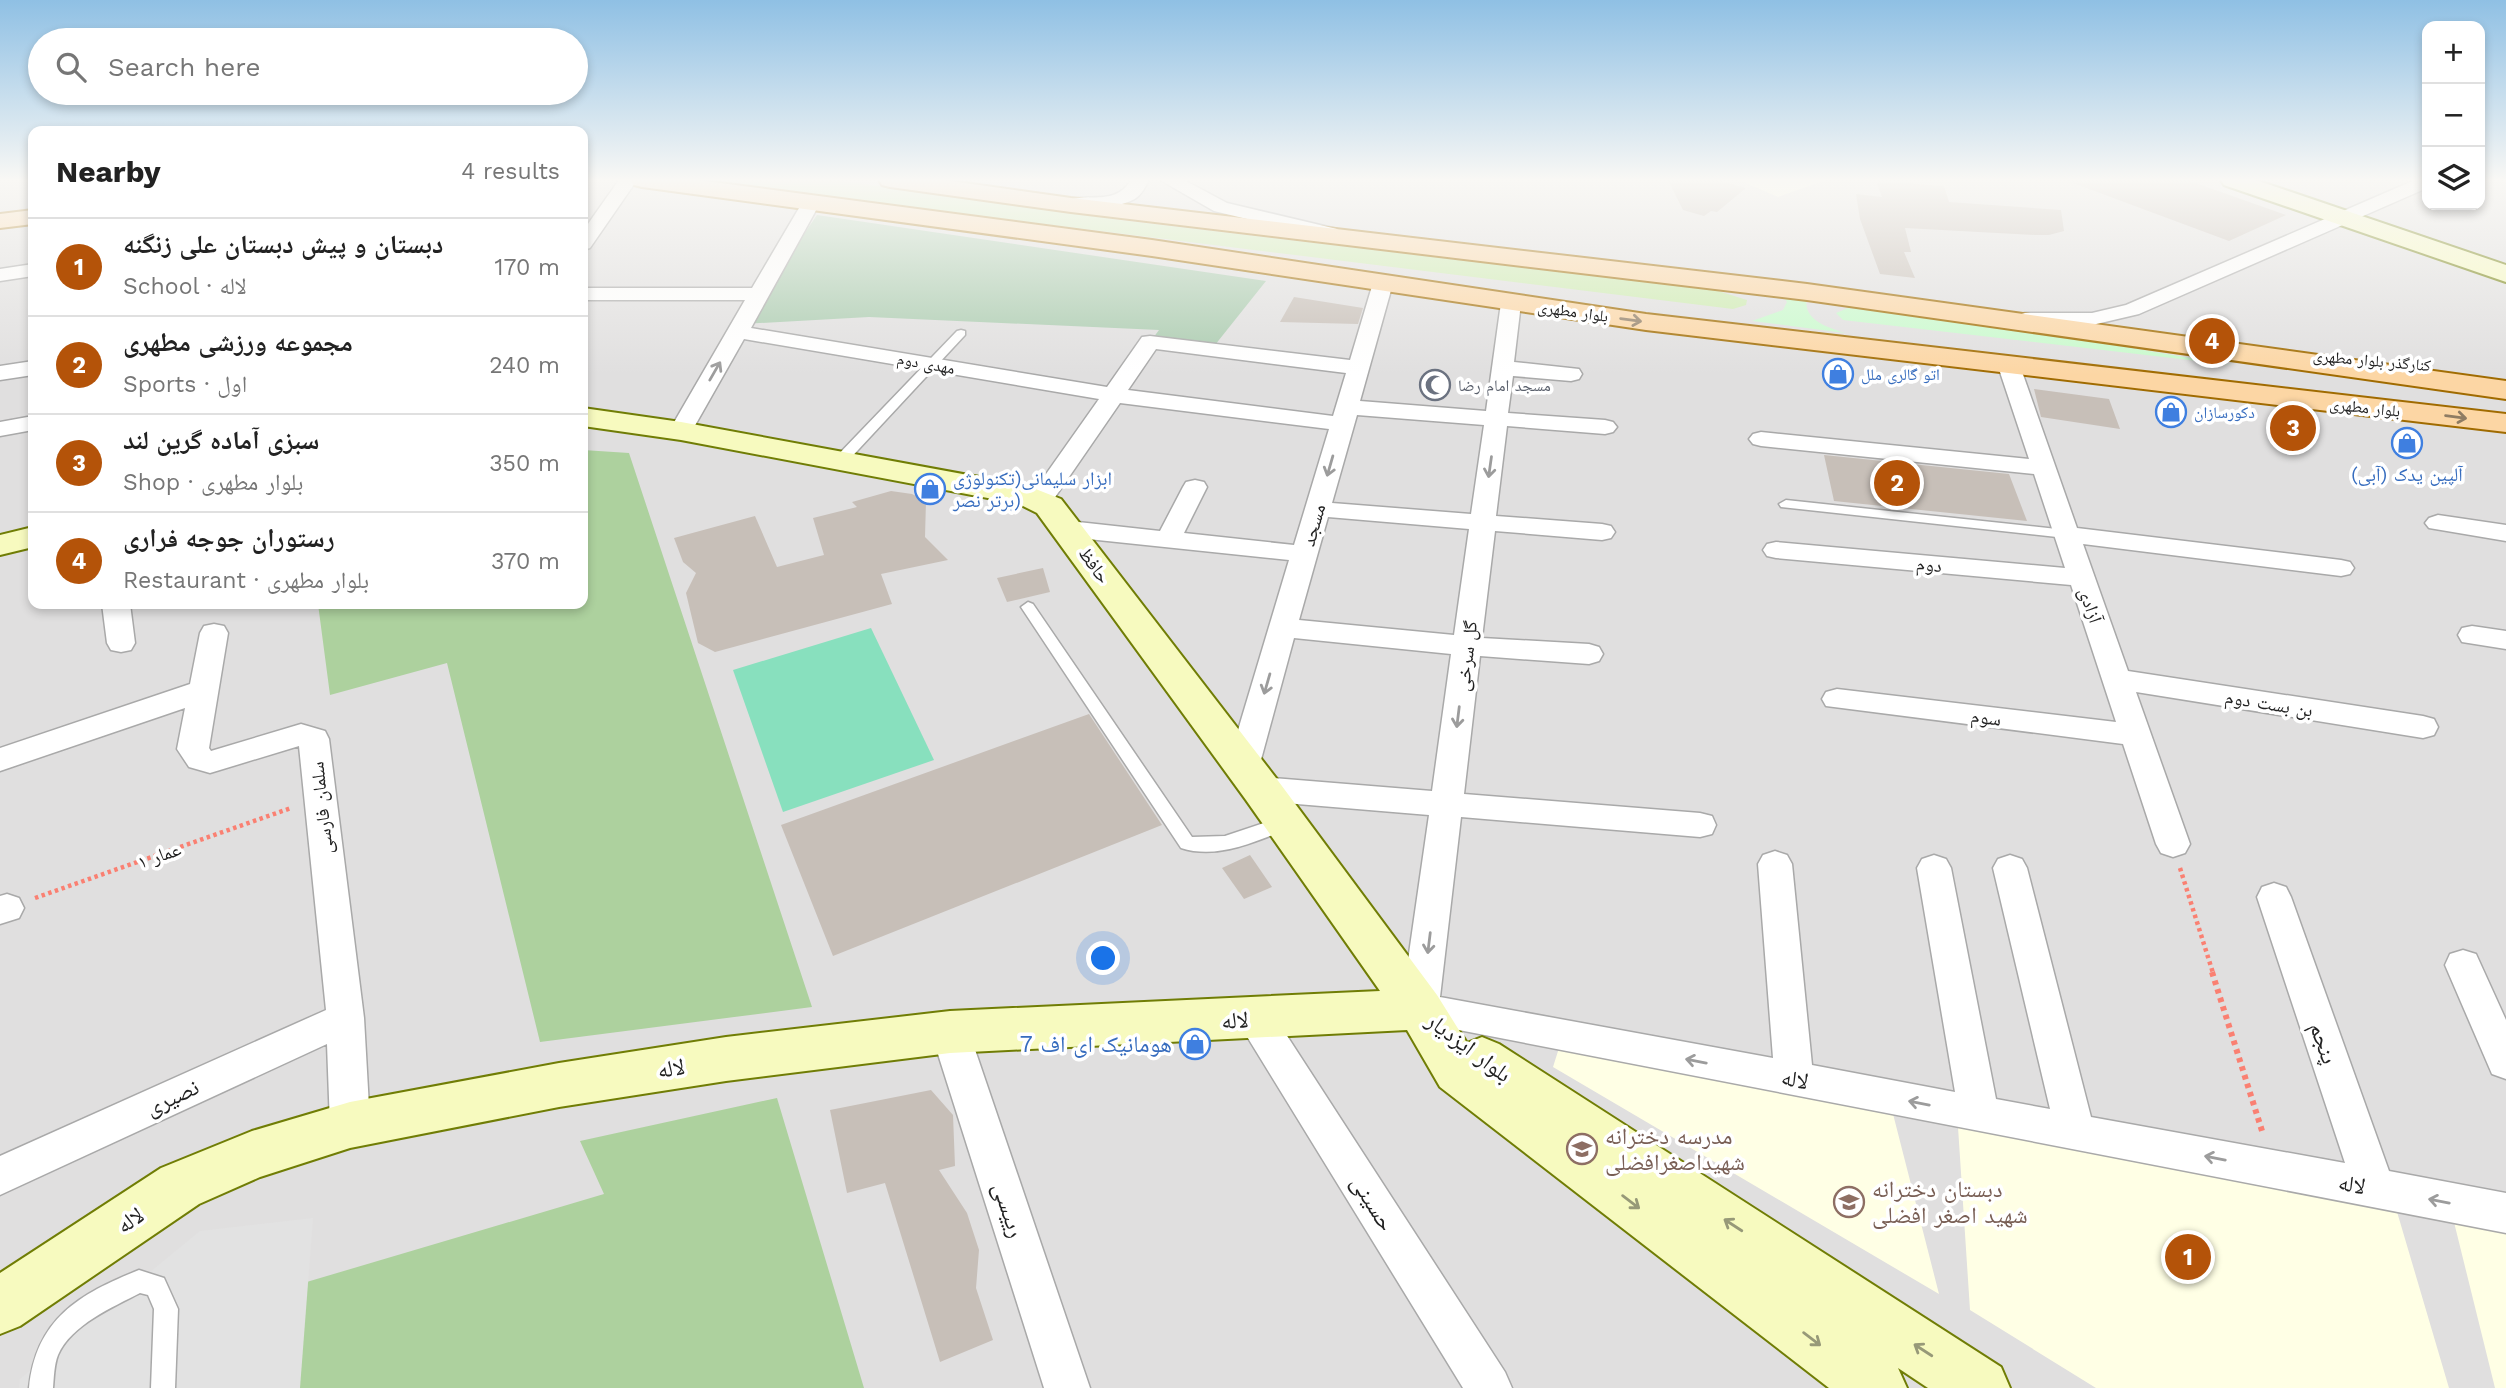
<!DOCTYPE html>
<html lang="en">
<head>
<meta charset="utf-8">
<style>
	:root { --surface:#fff; --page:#f6f6f6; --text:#222; --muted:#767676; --line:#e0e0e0; --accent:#b45309 }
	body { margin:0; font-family:"Work Sans","Noto Naskh Arabic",sans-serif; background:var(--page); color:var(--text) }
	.controls { position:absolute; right:21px; top:21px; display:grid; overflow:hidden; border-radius:14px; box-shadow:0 4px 10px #0003 }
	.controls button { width:63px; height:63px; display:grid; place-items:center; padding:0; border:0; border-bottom:2px solid var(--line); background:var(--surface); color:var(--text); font:35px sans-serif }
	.you { position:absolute; left:1104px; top:959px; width:24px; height:24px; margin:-18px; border:5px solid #fff; border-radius:50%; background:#1a73e8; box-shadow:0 0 0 10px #1a73e833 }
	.badge { display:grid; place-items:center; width:46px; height:46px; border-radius:50%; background:var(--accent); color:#fff; font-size:23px; font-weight:700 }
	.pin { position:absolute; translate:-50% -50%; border:4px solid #fff; box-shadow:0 2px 7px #0006 }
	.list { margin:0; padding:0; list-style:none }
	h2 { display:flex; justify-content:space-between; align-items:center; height:91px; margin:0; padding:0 28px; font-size:30px }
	h2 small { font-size:23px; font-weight:400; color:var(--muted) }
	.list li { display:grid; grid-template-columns:46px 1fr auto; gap:21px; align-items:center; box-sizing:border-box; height:98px; padding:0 28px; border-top:2px solid var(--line) }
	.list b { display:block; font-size:26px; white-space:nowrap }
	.list p { margin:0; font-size:23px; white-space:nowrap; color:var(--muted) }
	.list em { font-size:23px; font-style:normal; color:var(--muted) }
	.icon { flex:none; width:38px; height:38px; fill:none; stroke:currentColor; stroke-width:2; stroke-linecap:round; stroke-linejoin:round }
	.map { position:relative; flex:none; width:2506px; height:1388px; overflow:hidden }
	.search { position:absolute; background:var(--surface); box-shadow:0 4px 10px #0003; left:28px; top:28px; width:560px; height:77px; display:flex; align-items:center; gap:18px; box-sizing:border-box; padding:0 24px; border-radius:38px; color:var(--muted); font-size:26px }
	.panel { position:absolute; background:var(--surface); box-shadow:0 4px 10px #0003; left:28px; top:126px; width:560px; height:483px; border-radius:14px }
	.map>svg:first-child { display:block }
	.residential { fill:#e0dfdf }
	.education { fill:#ffffe5 }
	.grass { fill:#cdebb0 }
	.forest { fill:#add19e }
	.cemetery { fill:#aacbaf }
	.park { fill:#c8facc }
	.pitch { fill:#88e0be }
	.parking { fill:#e2e2e2 }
	.building { fill:#c7bfb8 }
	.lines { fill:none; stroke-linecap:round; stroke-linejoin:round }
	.lane-casing { stroke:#a9a9a9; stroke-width:3 }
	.street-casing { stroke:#a9a9a9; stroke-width:3 }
	.secondary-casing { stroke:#707d05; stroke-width:4 }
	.primary-casing { stroke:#a06b00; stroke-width:4 }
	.path-far1 { stroke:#fa8072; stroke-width:4.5; stroke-dasharray:3.5 3.5; stroke-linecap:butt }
	.path { stroke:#fa8072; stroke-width:6; stroke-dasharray:4.5 4.5; stroke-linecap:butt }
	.lane { fill:#fff; fill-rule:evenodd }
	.street { fill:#fff; fill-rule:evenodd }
	.secondary { fill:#f7fabf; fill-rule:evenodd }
	.primary { fill:#fcd6a4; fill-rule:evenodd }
	.oneway { stroke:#8f7c63 }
	.oneway2 { stroke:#9c9c9c }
	.oneway3 { stroke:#979978 }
	.labels { text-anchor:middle; stroke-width:7; stroke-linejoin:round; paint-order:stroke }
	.far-street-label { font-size:16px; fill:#222; stroke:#fff }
	.far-shop-label { font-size:16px; fill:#366cbe; stroke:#fff; text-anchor:start }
	.far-worship-label { font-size:16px; fill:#5b616d; stroke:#fff; text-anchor:start }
	.shop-label { font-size:19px; fill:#366cbe; stroke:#fff }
	.street-label { font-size:19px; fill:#222; stroke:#fff }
	.near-street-label { font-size:23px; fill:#222; stroke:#fff }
	.near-shop-label { font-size:23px; fill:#366cbe; stroke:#fff; text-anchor:end }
	.near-education-label { font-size:23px; fill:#785e54; stroke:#fff; text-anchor:start }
</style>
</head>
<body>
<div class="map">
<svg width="2506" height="1388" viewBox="0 0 2506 1388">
	<rect width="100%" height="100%" fill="#f2efe9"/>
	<path class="residential" d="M0,180H33V604H583V180H2427V205H2480V180H2506V1388H0Z"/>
	<path class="education" d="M1739,180H1826L1778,197Z
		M1559,1048L1892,1110L1939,1294L1553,1067Z
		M1958,1127L2395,1205L2449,1388H2096L1970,1310Z
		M2451,1210L2506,1227V1388H2495Z"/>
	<path class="grass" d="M687,180H836L1120,220L1715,290L1747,300L1746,305L1733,309Z"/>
	<path class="forest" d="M583,450L629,453L812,1007L540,1042L447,663L330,695L318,604H583Z
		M777,1098L864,1388H279L283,1289L604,1194L580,1141Z"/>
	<path class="cemetery" d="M817,215L1266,281L1211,350L1150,342L1159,330L869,317L742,324Z"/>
	<path class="park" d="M1781,294L1807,297C1802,320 1827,327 1845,333L1752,321L1783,310L1787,302Z
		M1848,308L1977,322L2232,365L1843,320L1836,313Z"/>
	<path class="pitch" d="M871,628L934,760L783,812L733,670Z"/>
	<path class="parking" d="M313,1218L300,1388H19L20,1379L200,1231Z"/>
	<path class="building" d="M1668,180H1716L1746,188L1717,212L1711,211L1704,216L1683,210Z
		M2073,180H2187L2286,215L2229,241L2073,183Z
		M1876,181L1944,186L1949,202L2061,210L2064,231L2049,235H2035L1905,228L1911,252H1904L1915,278L1880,274L1860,219L1856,194L1882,197Z
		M1294,297L1363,308L1358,324L1280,322Z
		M2034,389L2109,399L2120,429L2041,417Z
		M1824,455L2009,474L2027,521L1834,501Z
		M891,491L912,494L926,501L925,537L948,560L881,574L892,604L715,652L698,643L686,593L696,573L683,562L674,538L755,516L777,567L824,555L813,518L857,507L852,502Z
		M1043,568L1050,592L1007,602L997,578Z
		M1089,714L1162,825L833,956L781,825Z
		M1250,855L1272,887L1244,899L1222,868Z
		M931,1090L953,1115L955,1166L939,1170L967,1213L979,1250L976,1288L993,1340L940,1362L885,1183L847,1193L830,1110Z"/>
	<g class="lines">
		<g class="lane-casing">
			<path id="lane" d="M961,330L965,331V335L845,464H835V458L957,331Z
				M1786,500L2066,530L2073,534L2066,538L1781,507L1779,504Z
				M1028,602L1033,604L1192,837L1225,836L1285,816L1291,818L1294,823L1291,828C1256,841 1218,860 1181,848L1021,607Z
				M139,1270L164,1278L178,1309L175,1388H151L154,1309L148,1295L140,1293C113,1307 71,1325 58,1355C54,1365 54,1377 53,1388H29C36,1319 79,1294 139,1270Z"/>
		</g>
		<g class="street-casing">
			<path id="street" d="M619,180H637L590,248L583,250V231Z
				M1131,180H1149C1145,187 1142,194 1136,198C1123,207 1072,217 1062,205C1078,188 1114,210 1131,180Z
				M1160,180H1184L1227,203L1337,229L1340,233L1330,239L1214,211Z
				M2415,180H2427V188L2139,314L2092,325H2025L2018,323L2014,319L2018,315L2025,313H2092L2126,305Z
				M811,197L820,203L751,328L1107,387L1142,337L1150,336L1350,360L1373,283L1376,279H1390L1393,283L1360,401L1486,411L1501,303L1504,299H1518L1521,303L1514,362L1579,369L1582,374L1579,379L1571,381L1513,376L1508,413L1605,420L1613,422L1617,427L1613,432L1605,434L1507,426L1496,516L1602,524L1611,526L1615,532L1611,538L1602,540L1495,531L1482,638L1589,644L1599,647L1603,654L1599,661L1589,664L1480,656L1464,794L1700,813L1712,816L1716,825L1712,834L1700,837L1461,817L1440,997L1773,1058L1758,864L1763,855L1775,851L1787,855L1792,864L1812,1065L1955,1092L1917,868L1922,859L1934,855L1946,859L1951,868L1996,1099L2050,1109L1993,868L1998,859L2010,855L2022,859L2027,868L2091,1117L2345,1163L2257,897L2262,887L2274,883L2286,887L2291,897L2389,1171L2506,1193V1233L1407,1020L1401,1009L1429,815L1261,801L1250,797L1245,789L1250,781L1261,777L1432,791L1451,654L1294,638L1259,767L1254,775L1243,778L1232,775L1227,767L1289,560L1069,537L1060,534L1056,529L1060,524L1069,521L1160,531L1183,487L1186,482L1195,480L1204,482L1207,487L1184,533L1294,545L1329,429L1120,403L1049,506L1040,509L1031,506L1027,501L1099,399L744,339L689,436H673L669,431L745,300H583V288H752L802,203ZM1156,349L1346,373L1333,416L1128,390ZM1357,415L1484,425L1471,514L1332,503ZM1328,517L1469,529L1454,635L1299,620Z
				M33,264V276L0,281V269Z
				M2009,359L2017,361L2020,366L2077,528L2341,560L2350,562L2354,568L2350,574L2341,576L2083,544L2128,671L2423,716L2434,719L2438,727L2434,735L2423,738L2136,692L2190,844L2185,853L2173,857L2161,853L2156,844L2123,744L1826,706L1822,699L1826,692L1837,689L2116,722L2071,585L1776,558L1767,556L1763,550L1767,544L1776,542L2065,568L2034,474L1761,446L1753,444L1749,439L1753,434L1761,432L2029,459L1998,366L2001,361Z
				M33,361V375L0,380V366Z
				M33,416V430L0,436V422Z
				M2438,515L2506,525V541L2429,528L2425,523L2429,518Z
				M102,604H130L135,643L131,650L121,652L111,650L107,643Z
				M214,624L224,626L228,633L209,748L211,751L301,724L325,731L329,739L364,1018L370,1125L364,1138L350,1143L336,1138L330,1125L327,1044L0,1195V1156L326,1010L299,746L210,773L189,767L177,749L185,708L0,771V748L190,684L200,633L204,626Z
				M2472,626L2506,631V649L2462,642L2458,635L2462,628Z
				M7,894L19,898L24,908L19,918L0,924V896Z
				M2463,950L2476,954L2506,1020V1079L2492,1074L2445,965L2450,954Z
				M1256,1003L1269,1008L1505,1372L1512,1388H1463L1243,1030L1237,1019L1243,1008Z
				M950,1016L963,1021L969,1032L1090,1388H1044L931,1032L937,1021Z"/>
		</g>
		<g class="secondary-casing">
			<path id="secondary" d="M2221,180H2256L2506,265V282L2224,185Z
				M583,408L681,422L1028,486L1061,499L1276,778L1437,995L1467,1043L1482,1037L1499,1044L2001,1367L2010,1388H1928L1898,1368L1907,1388H1829L1440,1087L1407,1030L950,1053L726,1081L559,1107L350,1148L260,1177L199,1204L20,1326L0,1334V1273L161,1168L252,1131L350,1102L559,1063L726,1037L950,1011L1380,991L1246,800L1037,513L1019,504L681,440L583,426Z
				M33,527V547L0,555V535Z"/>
		</g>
		<g class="primary-casing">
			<path id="primary" d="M631,180H698L1152,240L1646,314L2506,414V432L1646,330L1152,256L642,187L634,185Z
				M879,180H944L1071,198L1807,284L2506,381V399L1807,300L1071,212L890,187L882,185Z
				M33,210V224L0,228V214Z"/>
		</g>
		<path class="path-far1" d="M2180,868L2213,973
			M35,898L291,808"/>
		<path class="path" d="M2212,972L2263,1134"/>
		<use href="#lane" class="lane"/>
		<use href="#street" class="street"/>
		<use href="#secondary" class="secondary"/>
		<use href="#primary" class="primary"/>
	</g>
	<defs><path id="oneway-shaft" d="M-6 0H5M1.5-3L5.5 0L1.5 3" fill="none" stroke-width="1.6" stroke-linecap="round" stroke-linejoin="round" transform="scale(1.75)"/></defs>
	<g class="oneway">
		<use href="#oneway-shaft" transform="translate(1631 320) rotate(8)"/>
		<use href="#oneway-shaft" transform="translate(2456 417) rotate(7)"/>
	</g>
	<g class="oneway2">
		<use href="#oneway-shaft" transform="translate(715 371) rotate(-60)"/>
		<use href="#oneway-shaft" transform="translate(1330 466) rotate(106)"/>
		<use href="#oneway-shaft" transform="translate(1490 467) rotate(98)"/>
		<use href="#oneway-shaft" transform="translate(1267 684) rotate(106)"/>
		<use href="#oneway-shaft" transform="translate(1458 717) rotate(97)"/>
		<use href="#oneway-shaft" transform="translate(1429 943) rotate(97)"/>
		<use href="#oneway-shaft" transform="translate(1696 1061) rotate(-169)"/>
		<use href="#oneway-shaft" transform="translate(1919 1103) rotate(-169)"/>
		<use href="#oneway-shaft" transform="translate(2215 1158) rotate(-169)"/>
		<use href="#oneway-shaft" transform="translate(2439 1201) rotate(-169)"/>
	</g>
	<g class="oneway3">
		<use href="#oneway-shaft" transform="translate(1631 1202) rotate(37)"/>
		<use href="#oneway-shaft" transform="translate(1733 1225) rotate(-147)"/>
		<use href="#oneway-shaft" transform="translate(1812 1339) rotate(37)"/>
		<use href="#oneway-shaft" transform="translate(1923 1350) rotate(-147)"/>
	</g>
	<linearGradient id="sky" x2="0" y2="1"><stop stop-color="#8fc0e4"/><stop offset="0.48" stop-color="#f9f8f5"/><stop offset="1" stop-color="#f9f8f5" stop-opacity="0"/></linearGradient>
	<rect width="2506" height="375" fill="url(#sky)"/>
	<defs>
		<g id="shop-ring" transform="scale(1.575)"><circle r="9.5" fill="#fff" stroke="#3f7fe0" stroke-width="1.5"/><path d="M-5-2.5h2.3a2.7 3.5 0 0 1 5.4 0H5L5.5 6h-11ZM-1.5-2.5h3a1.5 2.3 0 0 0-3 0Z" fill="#3f7fe0"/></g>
		<g id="mosque-ring" transform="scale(1.575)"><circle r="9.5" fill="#fff" stroke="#6b7280" stroke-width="1.5"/><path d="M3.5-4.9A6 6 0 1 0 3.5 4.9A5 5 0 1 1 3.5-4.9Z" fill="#6b7280"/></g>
		<g id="school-ring" transform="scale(1.575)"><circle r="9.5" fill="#fff" stroke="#8d6e63" stroke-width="1.5"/><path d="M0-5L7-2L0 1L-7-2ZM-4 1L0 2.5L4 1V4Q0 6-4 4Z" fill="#8d6e63"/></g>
	</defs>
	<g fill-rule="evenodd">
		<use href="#shop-ring" x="1838" y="374"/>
		<use href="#mosque-ring" x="1435" y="385"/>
		<use href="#shop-ring" x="2171" y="412"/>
		<use href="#shop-ring" x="2407" y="443"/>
		<use href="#shop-ring" x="930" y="489"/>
		<use href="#shop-ring" x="1195" y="1044"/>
		<use href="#school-ring" x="1582" y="1149"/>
		<use href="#school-ring" x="1849" y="1202"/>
	</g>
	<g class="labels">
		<g class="far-street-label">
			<text transform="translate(1573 311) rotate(8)" y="6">بلوار مطهری</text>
			<text transform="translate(2372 360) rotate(5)" y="6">کنارگذر بلوار مطهری</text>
			<text transform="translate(926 363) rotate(10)" y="6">مهدی دوم</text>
			<text transform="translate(2365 407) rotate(6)" y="6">بلوار مطهری</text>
		</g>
		<g class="far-shop-label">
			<text x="1861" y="380">اتو گالری ملل</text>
			<text x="2194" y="418">دکورسازان</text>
		</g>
		<g class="far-worship-label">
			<text x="1458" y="391">مسجد امام رضا</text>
		</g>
		<g class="shop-label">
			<text x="2407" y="481">آلپین یدک (آبی)</text>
			<text x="953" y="485" text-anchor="start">ابزار سلیمانی(تکنولوژی<tspan x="953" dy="22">برتر نصر)</tspan></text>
		</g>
		<g class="street-label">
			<text transform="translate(1313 525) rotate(-74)" y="7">مسجد</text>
			<text transform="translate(1929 564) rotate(5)" y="7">دوم</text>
			<text transform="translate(1095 565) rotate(54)" y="7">حافظ</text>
			<text transform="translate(2091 605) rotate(71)" y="7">آزادی</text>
			<text transform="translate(1466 656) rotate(-83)" y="7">گل سرخی</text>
			<text transform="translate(2269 703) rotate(9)" y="7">بن بست دوم</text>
			<text transform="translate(1986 717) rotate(7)" y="7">سوم</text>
			<text transform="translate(321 808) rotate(-96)" y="7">سلمان فارسی</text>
			<text transform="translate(159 855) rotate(-19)" y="7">عمار ۱</text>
		</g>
		<g class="near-street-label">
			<text transform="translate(1235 1020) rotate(-3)" y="8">لاله</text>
			<text transform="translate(2324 1043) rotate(71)" y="8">پنجم</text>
			<text transform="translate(1469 1047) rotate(37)" y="8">بلوار ایزدیار</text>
			<text transform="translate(671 1068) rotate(-9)" y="8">لاله</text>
			<text transform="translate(1795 1079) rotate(11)" y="8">لاله</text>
			<text transform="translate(172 1097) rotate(-25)" y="8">نصیری</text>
			<text transform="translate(2352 1184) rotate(11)" y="8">لاله</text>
			<text transform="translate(1373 1203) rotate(58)" y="8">حسینی</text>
			<text transform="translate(1009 1210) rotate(72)" y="8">رییسی</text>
			<text transform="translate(130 1220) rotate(-34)" y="8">لاله</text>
		</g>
		<g class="near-shop-label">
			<text x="1172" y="1052">هومانیک ای اف 7</text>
		</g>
		<g class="near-education-label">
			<text x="1605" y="1144">مدرسه دخترانه<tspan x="1605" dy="26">شهیداصغرافضلی</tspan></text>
			<text x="1872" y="1197">دبستان دخترانه<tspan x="1872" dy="26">شهید اصغر افضلی</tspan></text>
		</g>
	</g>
</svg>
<div class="controls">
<button>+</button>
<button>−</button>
<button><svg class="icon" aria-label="layers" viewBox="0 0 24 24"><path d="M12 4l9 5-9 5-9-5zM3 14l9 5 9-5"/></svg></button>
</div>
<div class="you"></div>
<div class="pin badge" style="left:2188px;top:1257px">1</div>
<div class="pin badge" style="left:1897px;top:483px">2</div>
<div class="pin badge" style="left:2293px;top:428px">3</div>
<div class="pin badge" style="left:2212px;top:341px">4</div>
<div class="search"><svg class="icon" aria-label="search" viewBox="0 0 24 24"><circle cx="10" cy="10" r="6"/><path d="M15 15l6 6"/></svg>Search here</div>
<section class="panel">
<h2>Nearby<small>4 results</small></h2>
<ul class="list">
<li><span class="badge">1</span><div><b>دبستان و پیش دبستان علی زنگنه</b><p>School · لاله</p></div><em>170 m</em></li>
<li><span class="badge">2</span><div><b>مجموعه ورزشی مطهری</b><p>Sports · اول</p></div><em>240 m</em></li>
<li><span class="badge">3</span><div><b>سبزی آماده گرین لند</b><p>Shop · بلوار مطهری</p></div><em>350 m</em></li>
<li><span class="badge">4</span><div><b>رستوران جوجه فراری</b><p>Restaurant · بلوار مطهری</p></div><em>370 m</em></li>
</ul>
</section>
</div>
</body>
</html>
